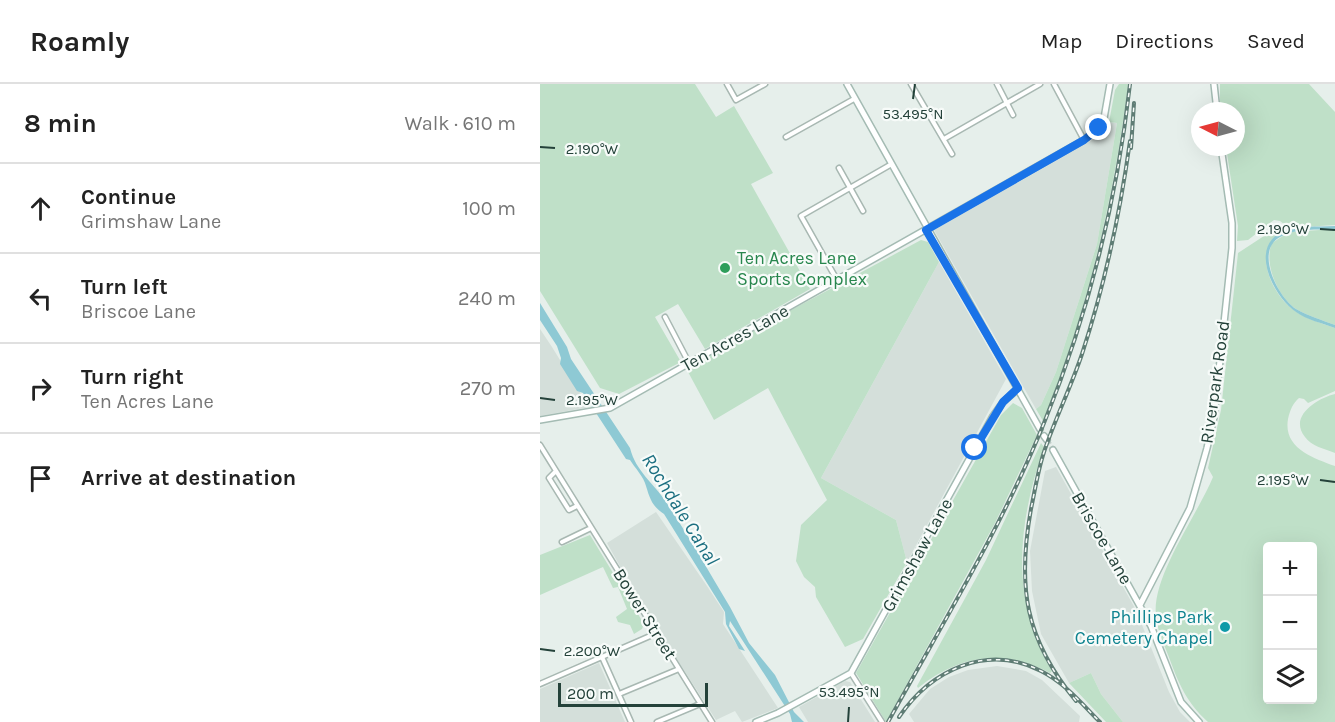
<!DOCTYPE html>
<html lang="en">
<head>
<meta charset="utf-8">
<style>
	:root { --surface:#fff; --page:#f2f2f2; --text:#222; --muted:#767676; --line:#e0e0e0 }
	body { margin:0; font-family:Karla,sans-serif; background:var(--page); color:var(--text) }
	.controls { position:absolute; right:18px; bottom:18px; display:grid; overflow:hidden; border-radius:6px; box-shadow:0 6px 24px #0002 }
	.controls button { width:54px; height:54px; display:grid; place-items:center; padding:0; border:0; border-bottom:2px solid var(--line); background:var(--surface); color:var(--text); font:30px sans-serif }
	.compass { position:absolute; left:651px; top:18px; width:54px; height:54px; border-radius:50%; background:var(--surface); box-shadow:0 6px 24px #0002; rotate:276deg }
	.scale { position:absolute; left:18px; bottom:15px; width:150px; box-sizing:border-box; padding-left:6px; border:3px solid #24423a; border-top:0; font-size:16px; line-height:21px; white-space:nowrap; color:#24423a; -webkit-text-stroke:4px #f7fbf9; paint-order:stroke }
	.stop { position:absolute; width:18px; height:18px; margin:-14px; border:4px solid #1a73e8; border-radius:50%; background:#fff }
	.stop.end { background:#1a73e8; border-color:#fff; box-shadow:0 2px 6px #0008 }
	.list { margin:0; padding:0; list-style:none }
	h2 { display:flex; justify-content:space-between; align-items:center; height:78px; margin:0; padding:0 24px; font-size:26px }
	h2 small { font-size:20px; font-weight:400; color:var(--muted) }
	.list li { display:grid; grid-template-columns:39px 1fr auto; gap:18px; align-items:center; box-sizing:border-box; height:90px; padding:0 24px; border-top:2px solid var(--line) }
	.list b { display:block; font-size:22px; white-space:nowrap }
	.list p { margin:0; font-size:20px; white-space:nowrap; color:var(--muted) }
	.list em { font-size:20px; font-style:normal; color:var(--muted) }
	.icon { flex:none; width:33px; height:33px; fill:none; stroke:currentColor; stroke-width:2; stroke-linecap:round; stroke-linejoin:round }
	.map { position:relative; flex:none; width:795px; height:638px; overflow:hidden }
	header { display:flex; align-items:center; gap:36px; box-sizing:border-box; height:84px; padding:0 30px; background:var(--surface); border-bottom:2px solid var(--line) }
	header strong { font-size:28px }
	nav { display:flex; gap:33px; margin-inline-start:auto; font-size:21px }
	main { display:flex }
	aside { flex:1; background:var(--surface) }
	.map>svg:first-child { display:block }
	.built { fill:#d4dfda }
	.green { fill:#bfe0c8; fill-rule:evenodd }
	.water { fill:#8ec9d4 }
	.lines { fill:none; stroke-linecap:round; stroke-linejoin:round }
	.secondary-tunnel { stroke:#bfccc8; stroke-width:5; stroke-dasharray:5 2.5; stroke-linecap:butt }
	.street-casing { stroke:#a8b8b2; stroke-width:7 }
	.secondary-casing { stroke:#a4bbb3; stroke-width:8 }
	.street { stroke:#fff; stroke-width:4 }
	.secondary { stroke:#fff; stroke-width:5 }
	.rail-casing { stroke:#5f7d75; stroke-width:4 }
	.rail { stroke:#f7fbf9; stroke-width:1.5; stroke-dasharray:4.5; stroke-linecap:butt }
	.route { stroke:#1a73e8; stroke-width:8 }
	.ticks { fill:none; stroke:#24423a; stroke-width:2 }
	.leisure-dot { fill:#2e9e5b; stroke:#f7fbf9; stroke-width:2 }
	.culture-dot { fill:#0f9aa8; stroke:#f7fbf9; stroke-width:2 }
	.labels { text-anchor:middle; stroke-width:4.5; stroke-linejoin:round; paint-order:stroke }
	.leisure-label { font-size:18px; fill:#27864d; stroke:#f7fbf9; text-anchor:start }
	.street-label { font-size:18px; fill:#24423a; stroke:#f7fbf9 }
	.culture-label { font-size:18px; fill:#0d838f; stroke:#f7fbf9; text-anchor:end }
	.water-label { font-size:20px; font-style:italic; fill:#1c6f80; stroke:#f7fbf9 }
	.ticks-label { font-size:15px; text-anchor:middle; fill:#24423a; stroke:#f7fbf9; stroke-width:4.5; stroke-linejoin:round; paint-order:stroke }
</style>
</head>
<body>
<header>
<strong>Roamly</strong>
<nav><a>Map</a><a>Directions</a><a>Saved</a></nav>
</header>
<main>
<aside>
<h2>8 min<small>Walk · 610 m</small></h2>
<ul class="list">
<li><svg class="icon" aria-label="ahead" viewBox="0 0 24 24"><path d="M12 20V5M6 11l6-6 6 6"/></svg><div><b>Continue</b><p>Grimshaw Lane</p></div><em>100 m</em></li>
<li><svg class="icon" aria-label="left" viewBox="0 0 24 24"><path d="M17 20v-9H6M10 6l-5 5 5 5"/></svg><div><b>Turn left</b><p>Briscoe Lane</p></div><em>240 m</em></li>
<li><svg class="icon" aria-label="right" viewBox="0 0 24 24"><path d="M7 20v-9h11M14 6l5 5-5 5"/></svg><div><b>Turn right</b><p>Ten Acres Lane</p></div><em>270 m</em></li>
<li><svg class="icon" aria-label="arrive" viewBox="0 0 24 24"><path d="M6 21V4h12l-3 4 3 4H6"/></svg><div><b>Arrive at destination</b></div></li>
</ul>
</aside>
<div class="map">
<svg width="795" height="638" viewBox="0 0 795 638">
	<rect width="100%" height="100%" fill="#e6efeb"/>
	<path class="built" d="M569,38L577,39L557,160L516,288L501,321L496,325L394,146L549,58L564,48Z
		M399,178L466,295L367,478L356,436L281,394Z
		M0,245L12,263L49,323L0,332Z
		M516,383L596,526L629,608L640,628L650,638H583L561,610L551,589L529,599L501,550L492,507L490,467L505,387Z
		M116,428L167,502L184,528L183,540L238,624L202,638L195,627L176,636L97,513L67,459Z
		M59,579L85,638H0V605Z
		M457,582L486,587L502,596L540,632L539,638H374L369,630L390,605L409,593L428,586Z
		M305,597L310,598L335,638H268L259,623Z"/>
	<path class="green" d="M0,0H155L176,33L194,22L233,89L211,100L270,205L165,265L138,220L115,233L141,278L79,310L60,304L0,207Z
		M579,0H588C574,115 547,229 503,337L496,325L501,321L516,288L557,160L577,39L569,38L575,6Z
		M680,0H769L795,28V141L749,144L740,137L734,136L708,156L697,157L698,142L686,63H696V27H680Z
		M736,144L739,150C713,167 731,208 751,224C763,234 781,239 795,244V307L768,319L764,315L759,314C753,319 750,326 748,335C743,364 773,374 795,382V638H668C648,620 639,601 630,576C625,562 617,547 616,532C611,493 658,430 673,393L668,384L681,326L698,169ZM728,462H772V616H728Z
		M795,145V241C782,236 768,232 756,225C738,213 723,179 732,159L749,148Z
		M381,156L388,158L399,178L281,394L356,436L367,478L323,555L305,563L276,513L275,503L264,493L256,477L261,441L287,416L228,304L174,336L147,286L179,265Z
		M795,310V369C785,365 771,362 765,353C748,332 778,314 795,310Z
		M473,319L482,324L497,351L455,439L346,638L316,589L461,331Z
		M501,359L504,363C478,439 469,515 512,587L510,589C463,564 419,571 378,604L377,602L446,476Z
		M50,451L104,540L102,545L94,550L90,541L78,538L76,533L87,525L78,503L73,504L63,483L0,511V471Z
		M551,589L561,610L583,638H566L529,599Z"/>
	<path class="water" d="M795,142V145C777,146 756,144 740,153C714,167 738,213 756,225C768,232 782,236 795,241V244C782,239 767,236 756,228C735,214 709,166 740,149C755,141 778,143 795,142Z
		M0,219L27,263L31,275L90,364C96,388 114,399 126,418C149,452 169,488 190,523L209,559L235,591L254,628L264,638H252L250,630L190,537L189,542L205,567L199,565L186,540L185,528L124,430C112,422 110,415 106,402C104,393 95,384 90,376L86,375L43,309L37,307L20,280L21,274L17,262L0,236Z"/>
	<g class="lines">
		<path class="secondary-tunnel" d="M507,356L513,366"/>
		<g class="street-casing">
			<path id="street" d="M187,0L196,16L225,0
				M371,0L412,70
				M457,0L473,31
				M514,0L544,56
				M246,53L314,15
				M404,55L500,0
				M299,84L323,127
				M297,196L261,132L350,81
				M125,233L149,279
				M0,361L172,638
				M16,387L9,394L29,426L37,422
				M22,458L51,444
				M62,573L91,638
				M311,589L342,638
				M0,600L117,549
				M79,610L139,585
				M117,638L160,620"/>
		</g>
		<g class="secondary-casing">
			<path id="secondary" d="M307,0L500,345
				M674,0L677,27
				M0,336L70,324L544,56L563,40L570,0
				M504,352L507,356
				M513,366L611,542L641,618L659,638
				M600,521L650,424L667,364L674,333L692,164V139L681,63
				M216,638L238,629L311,589L453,332L463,318L478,305"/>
		</g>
		<use href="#street" class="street"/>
		<use href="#secondary" class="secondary"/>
		<g class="rail-casing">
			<path id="rail" d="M591,64L594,19
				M536,617C485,555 477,503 491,425C495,406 498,386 504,368C515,335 531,303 542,270C565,200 580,130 590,57
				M359,633C391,586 447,559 501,587C525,599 542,620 560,638
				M348,638C402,540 462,443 504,339C548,231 577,116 590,0"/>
		</g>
		<use href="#rail" class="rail"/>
	</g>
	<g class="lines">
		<path class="route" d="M435,364L463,318L478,304L386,146L544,56L559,44"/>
	</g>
	<path class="ticks" d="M373,15L375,0M0,63L15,64M780,145L795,146M0,314L15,316M780,396L795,398M0,565L15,567M308,638L309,623"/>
	<circle class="leisure-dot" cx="185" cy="184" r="6"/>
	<circle class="culture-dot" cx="685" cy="543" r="6"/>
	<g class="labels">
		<g class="leisure-label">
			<text x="197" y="180">Ten Acres Lane<tspan x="197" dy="21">Sports Complex</tspan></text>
		</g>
		<g class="street-label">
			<text transform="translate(195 254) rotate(-29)" y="6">Ten Acres Lane</text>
			<text transform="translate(675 298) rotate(-82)" y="6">Riverpark Road</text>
			<text transform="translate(562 454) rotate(60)" y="6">Briscoe Lane</text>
			<text transform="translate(377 471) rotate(-61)" y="6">Grimshaw Lane</text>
			<text transform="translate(105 530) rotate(58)" y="6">Bower Street</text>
		</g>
		<g class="culture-label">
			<text x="673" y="539">Phillips Park<tspan x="673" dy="21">Cemetery Chapel</tspan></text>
		</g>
		<g class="water-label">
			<text transform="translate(141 425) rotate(58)" y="7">Rochdale Canal</text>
		</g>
	</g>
	<g class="ticks-label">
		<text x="373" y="35">53.495°N</text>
		<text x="52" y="70">2.190°W</text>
		<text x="743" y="150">2.190°W</text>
		<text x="52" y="321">2.195°W</text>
		<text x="743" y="401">2.195°W</text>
		<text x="52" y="572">2.200°W</text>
		<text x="309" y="613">53.495°N</text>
	</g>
</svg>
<div class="controls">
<button>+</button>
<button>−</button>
<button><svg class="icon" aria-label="layers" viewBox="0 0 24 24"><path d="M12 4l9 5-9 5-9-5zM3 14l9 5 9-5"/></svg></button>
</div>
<svg class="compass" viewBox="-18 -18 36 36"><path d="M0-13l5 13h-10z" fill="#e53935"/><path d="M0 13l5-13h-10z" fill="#767676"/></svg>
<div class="scale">200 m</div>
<div class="stop" style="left:435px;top:364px"></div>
<div class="stop end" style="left:559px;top:44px"></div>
</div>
</main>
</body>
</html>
